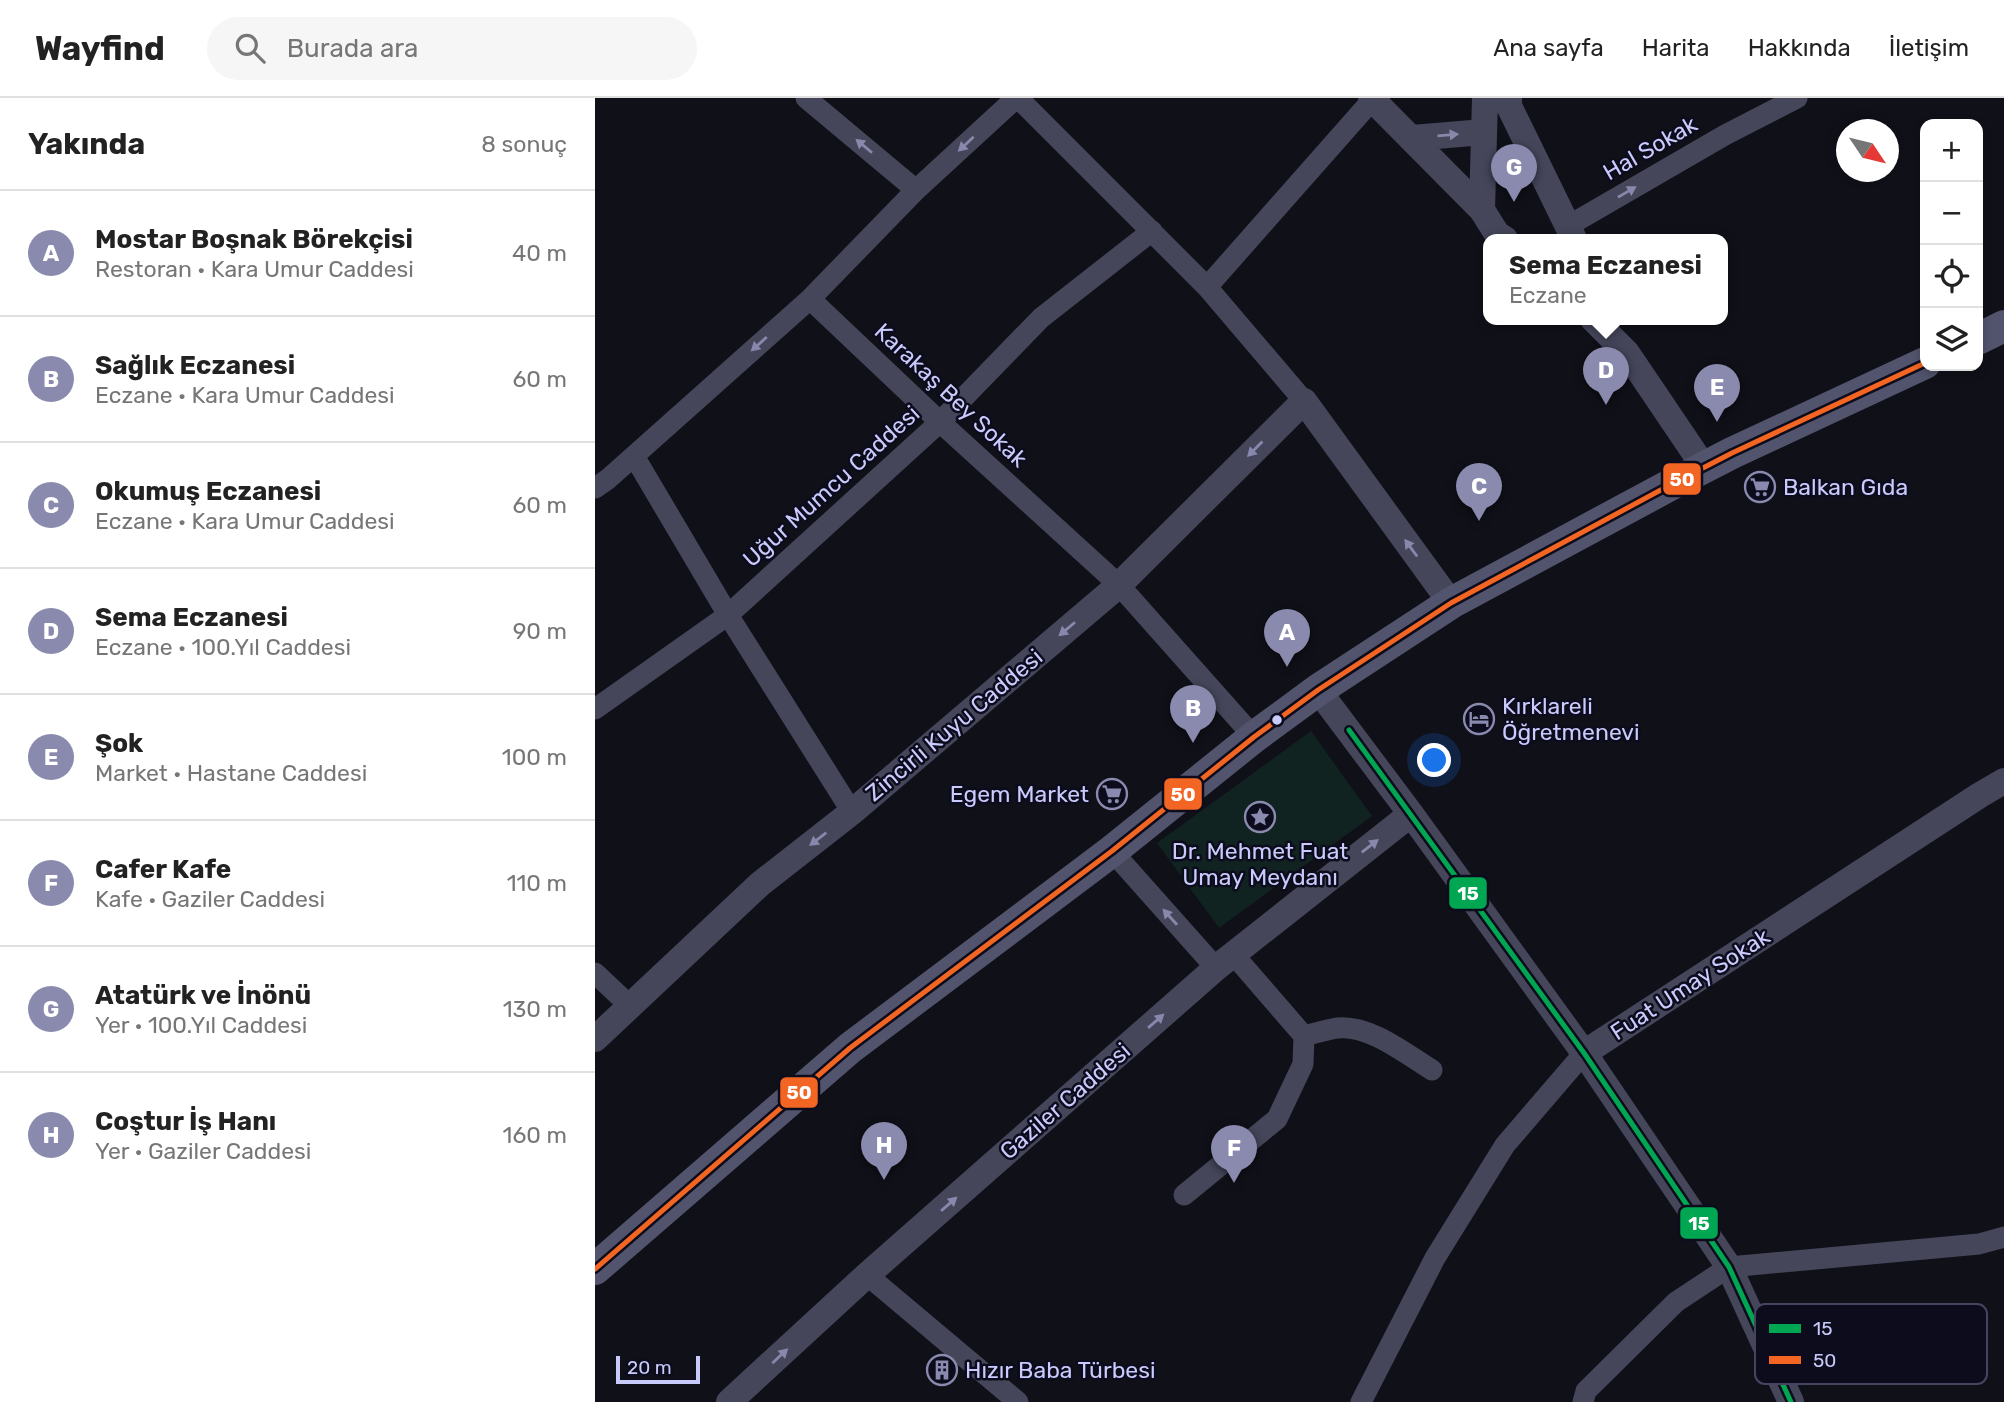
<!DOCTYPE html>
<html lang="tr">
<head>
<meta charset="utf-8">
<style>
	:root { --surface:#fff; --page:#f6f6f6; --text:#222; --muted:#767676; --line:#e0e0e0; --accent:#898aad }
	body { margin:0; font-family:Rubik,sans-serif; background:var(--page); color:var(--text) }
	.controls { position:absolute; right:21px; top:21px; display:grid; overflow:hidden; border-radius:14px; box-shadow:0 4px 10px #0003 }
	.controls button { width:63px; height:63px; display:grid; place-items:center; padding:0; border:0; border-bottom:2px solid var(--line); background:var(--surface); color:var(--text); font:35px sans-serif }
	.compass { position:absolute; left:1241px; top:21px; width:63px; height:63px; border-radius:50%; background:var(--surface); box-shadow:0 4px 10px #0003; rotate:125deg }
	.scale { position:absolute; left:21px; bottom:18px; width:84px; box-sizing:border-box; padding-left:7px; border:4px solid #cacbfd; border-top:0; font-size:19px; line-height:24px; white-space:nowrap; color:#cacbfd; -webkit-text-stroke:5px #0d0c1d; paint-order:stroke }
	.you { position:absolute; left:840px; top:663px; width:24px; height:24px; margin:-18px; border:5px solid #fff; border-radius:50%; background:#1a73e8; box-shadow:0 0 0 10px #1a73e833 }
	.badge { display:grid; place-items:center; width:46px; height:46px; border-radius:50%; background:var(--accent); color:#fff; font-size:23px; font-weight:700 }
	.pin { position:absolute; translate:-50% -58px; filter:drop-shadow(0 2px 4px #0008) }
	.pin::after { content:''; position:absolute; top:37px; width:24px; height:21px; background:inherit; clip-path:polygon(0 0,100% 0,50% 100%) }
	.popup { position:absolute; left:888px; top:136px; width:245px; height:91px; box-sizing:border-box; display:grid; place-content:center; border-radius:14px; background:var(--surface); filter:drop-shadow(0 2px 5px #0005); font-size:23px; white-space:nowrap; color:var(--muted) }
	.popup b { font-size:26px; color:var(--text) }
	.popup::after { content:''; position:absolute; left:50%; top:100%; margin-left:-14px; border:14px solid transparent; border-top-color:var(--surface) }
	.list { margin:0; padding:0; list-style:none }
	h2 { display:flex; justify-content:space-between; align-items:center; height:91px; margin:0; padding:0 28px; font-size:30px }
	h2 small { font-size:23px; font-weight:400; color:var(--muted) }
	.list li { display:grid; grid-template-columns:46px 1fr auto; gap:21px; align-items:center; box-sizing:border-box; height:126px; padding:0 28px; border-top:2px solid var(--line) }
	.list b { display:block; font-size:26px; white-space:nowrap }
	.list p { margin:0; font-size:23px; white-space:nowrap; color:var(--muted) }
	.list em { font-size:23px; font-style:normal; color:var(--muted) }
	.icon { flex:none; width:38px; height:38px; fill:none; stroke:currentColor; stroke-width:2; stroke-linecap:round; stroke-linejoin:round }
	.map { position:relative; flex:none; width:1409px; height:1304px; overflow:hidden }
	header { display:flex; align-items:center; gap:42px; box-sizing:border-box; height:98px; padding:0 35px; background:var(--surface); border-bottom:2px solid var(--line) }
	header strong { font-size:33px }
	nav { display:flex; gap:38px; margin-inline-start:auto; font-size:24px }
	.search { width:490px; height:63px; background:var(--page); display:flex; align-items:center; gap:18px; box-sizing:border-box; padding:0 24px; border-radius:38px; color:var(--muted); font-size:26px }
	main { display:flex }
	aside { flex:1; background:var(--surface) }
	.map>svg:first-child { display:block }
	.green { fill:#102321 }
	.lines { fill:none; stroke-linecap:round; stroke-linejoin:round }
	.minor { stroke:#45465a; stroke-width:21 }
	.tertiary { stroke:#45465a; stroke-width:26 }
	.secondary { stroke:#51546c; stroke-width:32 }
	.bus-1-casing { stroke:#0d0c1d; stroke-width:10 }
	.bus-2-casing { stroke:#0d0c1d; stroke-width:10 }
	.bus-1 { stroke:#00a651; stroke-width:5 }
	.bus-2 { stroke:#f26522; stroke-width:5 }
	.oneway { fill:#8888ac }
	.bus-dot { fill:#cacbfd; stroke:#0d0c1d; stroke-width:2.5 }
	.labels { text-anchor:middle; stroke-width:5; stroke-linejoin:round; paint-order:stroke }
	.street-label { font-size:23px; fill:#cacbfd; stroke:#0d0c1d }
	.poi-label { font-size:23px; fill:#cacbfd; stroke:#0d0c1d; text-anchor:start }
	.key { fill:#0d0c1d; stroke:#464560; stroke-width:2 }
	.key-label { font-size:19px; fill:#cacbfd }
	.line-badge { stroke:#0d0c1d; stroke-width:2.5 }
	.badge-label { font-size:19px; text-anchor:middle; font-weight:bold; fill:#fff }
</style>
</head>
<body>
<header>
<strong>Wayfind</strong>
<div class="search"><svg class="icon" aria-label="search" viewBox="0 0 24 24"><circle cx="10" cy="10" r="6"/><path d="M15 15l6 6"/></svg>Burada ara</div>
<nav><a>Ana sayfa</a><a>Harita</a><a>Hakkında</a><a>İletişim</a></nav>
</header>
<main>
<aside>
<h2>Yakında<small>8 sonuç</small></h2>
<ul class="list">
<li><span class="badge">A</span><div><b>Mostar Boşnak Börekçisi</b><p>Restoran · Kara Umur Caddesi</p></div><em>40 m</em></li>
<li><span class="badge">B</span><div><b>Sağlık Eczanesi</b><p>Eczane · Kara Umur Caddesi</p></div><em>60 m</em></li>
<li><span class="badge">C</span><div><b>Okumuş Eczanesi</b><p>Eczane · Kara Umur Caddesi</p></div><em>60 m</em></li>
<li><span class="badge">D</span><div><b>Sema Eczanesi</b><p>Eczane · 100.Yıl Caddesi</p></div><em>90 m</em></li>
<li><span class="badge">E</span><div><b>Şok</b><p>Market · Hastane Caddesi</p></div><em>100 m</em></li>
<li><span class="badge">F</span><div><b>Cafer Kafe</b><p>Kafe · Gaziler Caddesi</p></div><em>110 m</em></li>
<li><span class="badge">G</span><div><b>Atatürk ve İnönü</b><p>Yer · 100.Yıl Caddesi</p></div><em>130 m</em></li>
<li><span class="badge">H</span><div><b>Coştur İş Hanı</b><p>Yer · Gaziler Caddesi</p></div><em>160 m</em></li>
</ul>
</aside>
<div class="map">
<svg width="1409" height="1304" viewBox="0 0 1409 1304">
	<rect width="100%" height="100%" fill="#101019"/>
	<path class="green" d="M716,633L777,718L624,830L562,745Z"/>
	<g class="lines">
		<path class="minor" d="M211,0L321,92
			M423,0L612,189L709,303
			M973,128L1130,37L1202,0
			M612,189L778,1
			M215,201L345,324L524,487L659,639
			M39,358L133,517L257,714
			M0,390L13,381L215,201L321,92L421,0
			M0,611L133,517L345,324L446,220L557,133
			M517,753L621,870
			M638,856L709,938
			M0,875L35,908
			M589,1097L682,1021L708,966L709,938C720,935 731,932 742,930C774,926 811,956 837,972
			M272,1177L423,1304
			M766,1304L840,1160L910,1047L989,955
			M988,1304L991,1293L1081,1204L1134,1169L1384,1146L1409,1139"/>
		<path class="tertiary" d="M776,0L887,112L902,136L910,141
			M914,0V8L979,141
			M817,40L889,34
			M887,112L890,0
			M998,221L1032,255L1109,369
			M723,592L816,716L989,955L1134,1169L1196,1304
			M0,941L165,786L257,714L524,487L709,303L856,505
			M989,955L1385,697L1409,683
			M134,1304L272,1177L621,870L816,716"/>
		<path class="secondary" d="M1383,241L1409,228
			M0,1171L255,950L517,753L659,639L723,592L856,505L1075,387L1137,355L1330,265"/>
		<g class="bus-1-casing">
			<path id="bus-1" d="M754,632L989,955L1134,1169L1196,1304"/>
		</g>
		<g class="bus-2-casing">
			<path id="bus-2" d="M0,1171L255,950L517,753L659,639L723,592L856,505L1075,387L1137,355L1330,265"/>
		</g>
		<use href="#bus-1" class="bus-1"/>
		<use href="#bus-2" class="bus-2"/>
	</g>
	<defs><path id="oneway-solid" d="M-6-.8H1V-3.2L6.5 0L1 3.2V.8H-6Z" transform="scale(1.75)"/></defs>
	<g class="oneway">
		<use href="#oneway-solid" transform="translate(853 37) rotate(-5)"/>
		<use href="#oneway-solid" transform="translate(371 46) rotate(137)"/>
		<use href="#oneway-solid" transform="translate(269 48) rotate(-140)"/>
		<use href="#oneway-solid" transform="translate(1032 94) rotate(-30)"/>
		<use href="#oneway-solid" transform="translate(164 246) rotate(138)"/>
		<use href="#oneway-solid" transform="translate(660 351) rotate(135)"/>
		<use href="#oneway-solid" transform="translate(816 450) rotate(-126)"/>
		<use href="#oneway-solid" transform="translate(472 531) rotate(140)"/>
		<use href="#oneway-solid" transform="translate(223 741) rotate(142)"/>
		<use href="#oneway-solid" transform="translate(775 748) rotate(-38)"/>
		<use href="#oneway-solid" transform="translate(575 819) rotate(-132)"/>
		<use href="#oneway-solid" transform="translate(561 923) rotate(-41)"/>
		<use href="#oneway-solid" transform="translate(354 1106) rotate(-41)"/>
		<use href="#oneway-solid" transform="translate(185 1258) rotate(-43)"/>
	</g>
	<defs>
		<g id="supermarket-ring" transform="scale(1.575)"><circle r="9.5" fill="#0d0c1d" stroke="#898aad" stroke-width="1.5"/><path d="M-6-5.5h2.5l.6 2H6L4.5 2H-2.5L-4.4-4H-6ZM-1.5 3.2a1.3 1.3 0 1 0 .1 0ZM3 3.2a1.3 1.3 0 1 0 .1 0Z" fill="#898aad"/></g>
		<g id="hotel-ring" transform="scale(1.575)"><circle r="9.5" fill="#0d0c1d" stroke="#898aad" stroke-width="1.5"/><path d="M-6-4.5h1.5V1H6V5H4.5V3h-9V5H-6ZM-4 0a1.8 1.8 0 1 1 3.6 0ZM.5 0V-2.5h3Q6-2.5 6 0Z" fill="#898aad"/></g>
		<g id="sight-ring" transform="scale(1.575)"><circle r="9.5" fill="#0d0c1d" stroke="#898aad" stroke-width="1.5"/><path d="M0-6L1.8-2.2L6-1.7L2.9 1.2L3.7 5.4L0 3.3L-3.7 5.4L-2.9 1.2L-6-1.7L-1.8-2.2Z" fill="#898aad"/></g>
		<g id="building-ring" transform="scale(1.575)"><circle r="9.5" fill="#0d0c1d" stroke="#898aad" stroke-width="1.5"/><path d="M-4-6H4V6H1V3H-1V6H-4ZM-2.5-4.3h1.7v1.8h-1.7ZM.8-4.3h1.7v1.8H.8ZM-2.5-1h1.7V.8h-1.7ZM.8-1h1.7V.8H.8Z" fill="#898aad"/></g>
	</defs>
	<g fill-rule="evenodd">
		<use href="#supermarket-ring" x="1165" y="389"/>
		<use href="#hotel-ring" x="884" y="621"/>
		<use href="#supermarket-ring" x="517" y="696"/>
		<use href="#sight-ring" x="665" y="719"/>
		<use href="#building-ring" x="347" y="1272"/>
	</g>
	<circle class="bus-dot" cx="682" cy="622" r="6"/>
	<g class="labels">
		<g class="street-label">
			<text transform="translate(1055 50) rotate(-30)" y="8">Hal Sokak</text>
			<text transform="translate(356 297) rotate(43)" y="8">Karakaş Bey Sokak</text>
			<text transform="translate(236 388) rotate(-42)" y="8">Uğur Mumcu Caddesi</text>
			<text transform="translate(359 627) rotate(-40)" y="8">Zincirli Kuyu Caddesi</text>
			<text transform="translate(1095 886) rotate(-33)" y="8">Fuat Umay Sokak</text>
			<text transform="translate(470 1003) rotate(-41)" y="8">Gaziler Caddesi</text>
		</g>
		<g class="poi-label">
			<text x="1188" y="397">Balkan Gıda</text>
			<text x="907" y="616">Kırklareli<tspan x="907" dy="26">Öğretmenevi</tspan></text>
			<text x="494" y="704" text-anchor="end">Egem Market</text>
			<text x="665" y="761" text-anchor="middle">Dr. Mehmet Fuat<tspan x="665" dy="26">Umay Meydanı</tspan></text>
			<text x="370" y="1280">Hızır Baba Türbesi</text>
		</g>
	</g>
	<rect x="1160" y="1206" width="232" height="80" rx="10" class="key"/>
	<rect x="1174" y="1226" width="32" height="9" fill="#00a651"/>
	<rect x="1174" y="1258" width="32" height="8" fill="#f26522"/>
	<g class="key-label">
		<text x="1218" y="1237">15</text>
		<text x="1218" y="1269">50</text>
	</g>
	<g class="line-badge">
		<rect x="1067" y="364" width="40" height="34" rx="7" fill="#f26522"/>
		<rect x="568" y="679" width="40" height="34" rx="7" fill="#f26522"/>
		<rect x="853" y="778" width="40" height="34" rx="7" fill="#00a651"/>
		<rect x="184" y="978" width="40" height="33" rx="7" fill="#f26522"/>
		<rect x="1084" y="1108" width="40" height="34" rx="7" fill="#00a651"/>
	</g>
	<g class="badge-label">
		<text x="1087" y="388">50</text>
		<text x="588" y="703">50</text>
		<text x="873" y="802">15</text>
		<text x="204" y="1001">50</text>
		<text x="1104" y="1132">15</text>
	</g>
</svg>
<div class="controls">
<button>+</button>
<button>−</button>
<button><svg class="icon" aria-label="locate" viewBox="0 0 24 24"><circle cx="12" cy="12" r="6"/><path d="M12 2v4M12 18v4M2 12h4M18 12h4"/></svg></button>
<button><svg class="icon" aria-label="layers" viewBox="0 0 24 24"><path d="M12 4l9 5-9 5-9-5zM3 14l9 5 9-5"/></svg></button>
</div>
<svg class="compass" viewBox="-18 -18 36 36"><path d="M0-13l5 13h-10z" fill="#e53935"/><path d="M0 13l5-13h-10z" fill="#767676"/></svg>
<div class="scale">20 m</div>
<div class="you"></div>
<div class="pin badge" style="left:692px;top:569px">A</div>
<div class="pin badge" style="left:598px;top:645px">B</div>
<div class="pin badge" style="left:884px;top:423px">C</div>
<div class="pin badge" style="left:1011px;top:307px">D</div>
<div class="popup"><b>Sema Eczanesi</b>Eczane</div>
<div class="pin badge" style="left:1122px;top:324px">E</div>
<div class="pin badge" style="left:639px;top:1085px">F</div>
<div class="pin badge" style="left:919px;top:104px">G</div>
<div class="pin badge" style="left:289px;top:1082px">H</div>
</div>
</main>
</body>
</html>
